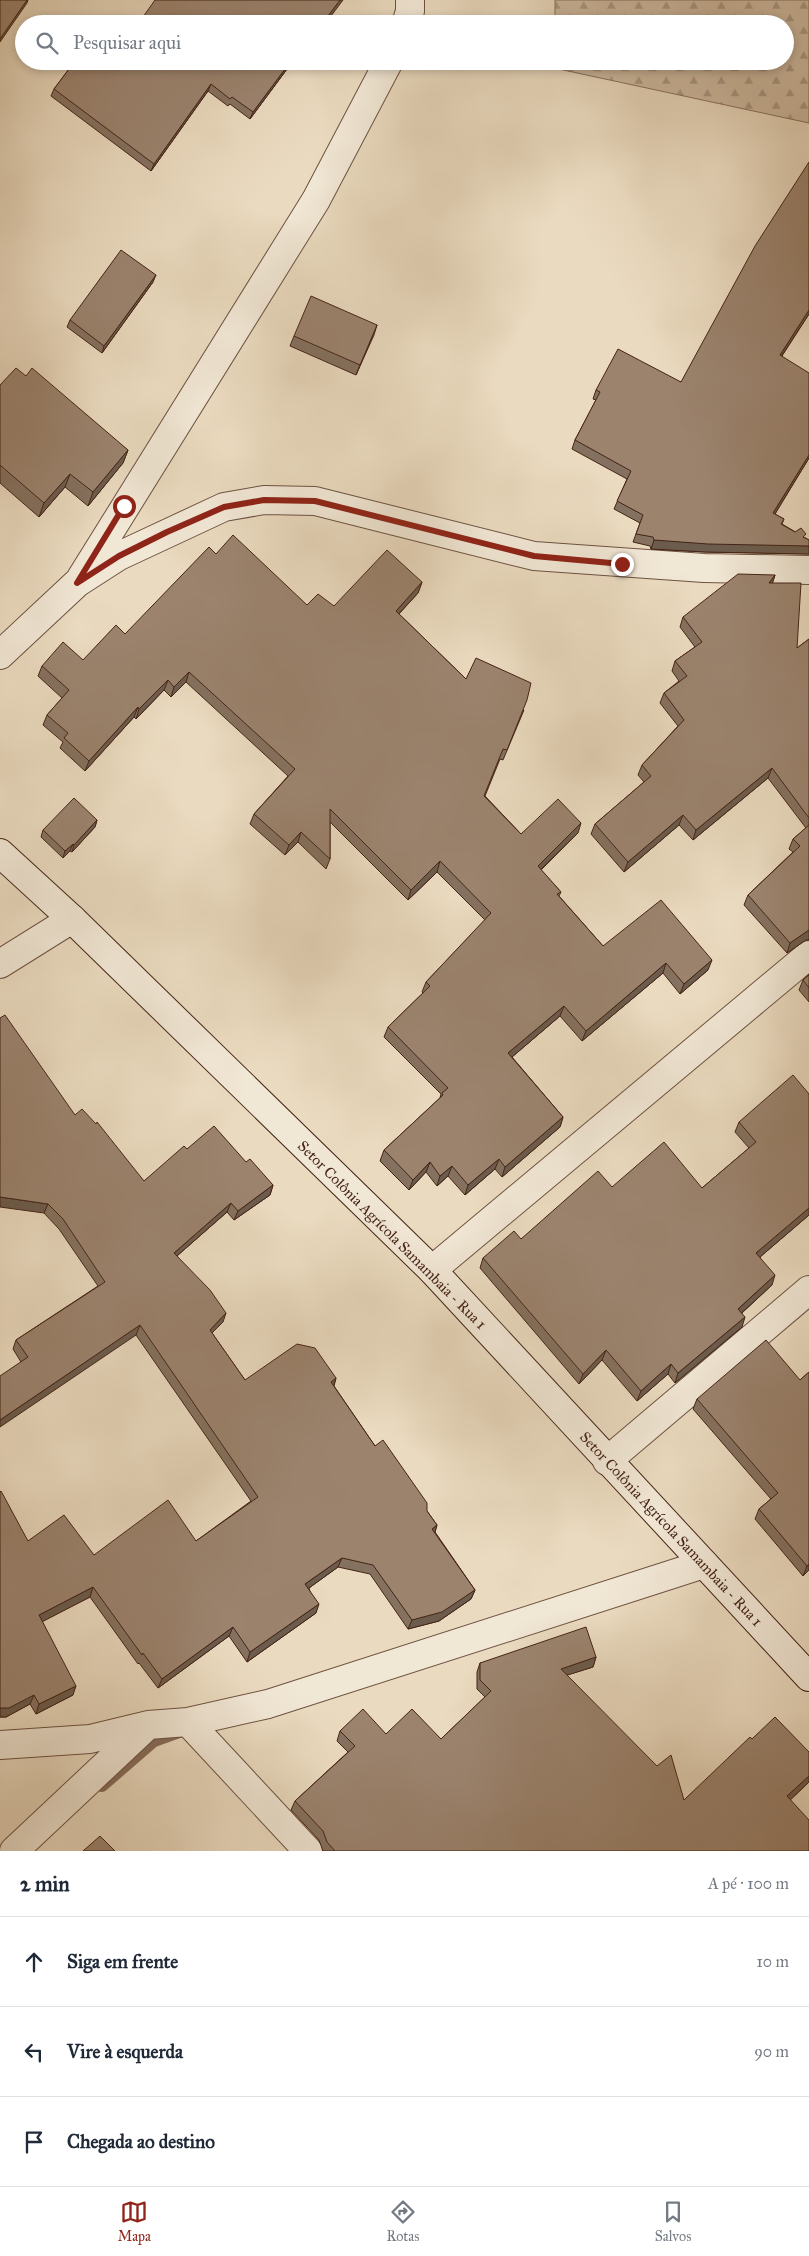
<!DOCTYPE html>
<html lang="pt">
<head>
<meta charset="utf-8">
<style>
	:root { --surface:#fff; --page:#f2f2f3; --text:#1f2937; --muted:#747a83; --line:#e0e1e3; --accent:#8f2418 }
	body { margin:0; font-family:"IM FELL Great Primer",serif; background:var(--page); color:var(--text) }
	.stop { position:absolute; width:15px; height:15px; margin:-11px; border:4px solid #8f2418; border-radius:50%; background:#fff }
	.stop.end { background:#8f2418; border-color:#fff; box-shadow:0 1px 5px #0008 }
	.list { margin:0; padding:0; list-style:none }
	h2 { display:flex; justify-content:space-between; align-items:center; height:65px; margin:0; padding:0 20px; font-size:21px }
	h2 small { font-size:16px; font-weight:400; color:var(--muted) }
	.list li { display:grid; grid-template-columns:32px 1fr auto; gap:15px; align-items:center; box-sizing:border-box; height:90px; padding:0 20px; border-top:1px solid var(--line) }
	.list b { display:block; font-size:19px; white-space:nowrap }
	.list em { font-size:16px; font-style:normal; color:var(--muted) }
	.icon { flex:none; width:28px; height:28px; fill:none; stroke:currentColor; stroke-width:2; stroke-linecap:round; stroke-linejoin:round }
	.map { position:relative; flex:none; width:809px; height:1851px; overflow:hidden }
	.search { position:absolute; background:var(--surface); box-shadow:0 2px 8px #0003; left:15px; right:15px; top:15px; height:55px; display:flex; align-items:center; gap:12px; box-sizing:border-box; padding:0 18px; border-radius:28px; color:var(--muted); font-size:19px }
	.sheet { height:335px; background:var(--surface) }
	nav { display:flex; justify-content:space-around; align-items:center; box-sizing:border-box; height:70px; border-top:1px solid var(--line); background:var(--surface); font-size:14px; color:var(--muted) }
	nav a { display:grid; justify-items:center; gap:2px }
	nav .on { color:var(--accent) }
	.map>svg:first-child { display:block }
	.forest { fill:url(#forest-firs); stroke:#8a705c }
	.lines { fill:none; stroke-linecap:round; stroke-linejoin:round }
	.stream { stroke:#866c5a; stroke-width:12 }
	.street-casing { stroke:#6e5241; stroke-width:30 }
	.secondary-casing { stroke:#452417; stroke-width:30 }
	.street { stroke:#f1e7d5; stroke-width:28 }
	.secondary { stroke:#f1e7d5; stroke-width:28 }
	.wall { fill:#85715f; stroke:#452417 }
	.shaded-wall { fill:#6c5c4d; stroke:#452417 }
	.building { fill:#9b836e; stroke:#452417 }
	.route { stroke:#8f2418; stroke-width:6 }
	.labels { text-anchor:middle; stroke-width:4.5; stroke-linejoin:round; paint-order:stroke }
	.street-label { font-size:15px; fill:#452417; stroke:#f1e7d5 }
</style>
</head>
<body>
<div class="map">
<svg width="809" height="1851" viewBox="0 0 809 1851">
	<defs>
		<pattern id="forest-firs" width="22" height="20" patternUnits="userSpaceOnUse" patternTransform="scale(1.25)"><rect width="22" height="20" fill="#cebba2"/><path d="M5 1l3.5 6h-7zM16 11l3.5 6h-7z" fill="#a99883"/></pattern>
	</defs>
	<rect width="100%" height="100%" fill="#eadabf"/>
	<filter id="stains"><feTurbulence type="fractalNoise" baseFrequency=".004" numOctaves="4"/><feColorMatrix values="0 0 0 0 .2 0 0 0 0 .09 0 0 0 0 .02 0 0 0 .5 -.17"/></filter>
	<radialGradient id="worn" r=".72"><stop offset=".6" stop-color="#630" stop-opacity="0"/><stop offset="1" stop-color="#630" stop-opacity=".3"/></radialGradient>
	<path class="forest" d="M555,0H809V123L554,68V61H785V24H555Z"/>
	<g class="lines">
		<path class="stream" d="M102,1786L154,1741L179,1732"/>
		<g class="street-casing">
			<path id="street" d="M406,24L410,11V0
				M81,578L316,200L389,61
				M0,655L77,583L119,556L224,507L264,500L315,501L534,556L704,568L809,570
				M0,964L72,919
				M432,1270L809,955
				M607,1461L809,1290
				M188,1722L308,1851
				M0,1745L90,1739L148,1725L188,1722L268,1704L704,1564
				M14,1851L147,1726"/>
		</g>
		<g class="secondary-casing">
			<path id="secondary" d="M0,853L72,919L432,1270L809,1677"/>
		</g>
		<use href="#street" class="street"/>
		<use href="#secondary" class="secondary"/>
	</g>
	<path class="wall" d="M75,61H293L250,119L230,104L228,106L208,91L151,171L51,96L54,89Z
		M153,282L102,353L67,327L70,320Z
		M809,314L782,356L809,458L775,514L784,519L782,524L809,540V554L705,552L651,549L650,546L633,542L640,523L614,509L627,479L572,449L575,440L596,400L593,399L596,390L681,382Z
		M377,325L356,375L290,346L294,336Z
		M26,376L128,450L123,463L88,506L65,487L39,517L0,483V385Z
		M216,554L307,605L334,606L422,582L418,593L399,614L466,679L524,710L503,760L500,759L485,796L521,834L578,833L541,870L561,892L559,896L603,946L708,970L680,994L663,973L582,1041L560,1016L512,1057L563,1117L560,1127L502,1177L495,1169L465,1195L448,1176L437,1186L426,1172L409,1190L380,1161L384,1150L440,1098L441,1094L384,1037L388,1027L423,993L422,992L426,982L485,920L437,872L408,900L330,822V859L326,869L298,842L285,855L250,824L254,814L288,776L186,682L171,697L164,690L136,719L134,717L85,771L60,748L63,742L43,725L47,715L62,698L38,676L42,666L83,660L125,634Z
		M775,575L772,583L797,648L809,639V940H806L787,953L744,905L748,895L793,852L789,849L793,839L806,828L768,778L693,840L679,825L624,872L591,834L595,824L644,782L638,775L642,765L678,726L660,703L664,693L679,681L672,671L675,661L695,647L680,627L683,617Z
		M97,820L95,827L72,852L70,851L63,858L41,837L43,830Z
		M809,974V1002L799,990L803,980Z
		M809,1094V1215L760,1257L772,1285L742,1313V1327L675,1383L668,1374L637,1401L602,1360L579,1384L480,1268L483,1258L521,1239L612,1187L702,1188L749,1148L735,1132L739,1122Z
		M75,1115L144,1181L187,1149L246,1162L273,1185L270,1195L234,1220L227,1212L177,1256L223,1322L212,1333L245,1380L336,1378L334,1386L375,1446L427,1511L437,1525L435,1532L475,1590L471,1599L439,1621L408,1629L370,1574L338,1567L309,1588L316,1613L247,1662L229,1636L158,1688L139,1663L138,1664L90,1597L42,1621L73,1695L36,1714L30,1704L6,1717H0L28,1541L94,1555L196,1541L251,1501L136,1335L21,1362L13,1349L16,1340L98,1286L59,1229L44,1213Z
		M809,1372V1570L803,1576L755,1519L759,1509L771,1499L693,1409L697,1399L800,1380Z
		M596,1657L593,1667L567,1675L684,1800L752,1739L809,1752V1782L790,1800L809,1851H323L319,1840L291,1810L295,1801L348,1752L337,1741L340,1731L386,1734L441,1739L485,1697L477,1689V1672L480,1663Z"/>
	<path class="shaded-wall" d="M27,0H28L27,3L0,42V39Z
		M340,0H343L325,24H322Z
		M291,61H293L250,119L253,112Z
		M211,84L208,91L151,171L154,164Z
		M156,275L153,282L102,353L104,346Z
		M809,310V314L777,363L780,355Z
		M377,325L374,335L356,375L360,365Z
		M128,450L123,463L88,506L93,492Z
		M809,455V458L770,522L773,513Z
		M70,474L65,487L39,517L44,503Z
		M654,540L809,546V554L705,552L651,549Z
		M775,575L772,585L769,583Z
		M422,582L418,593L392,621L396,611Z
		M189,672L186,682L171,697L174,687Z
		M168,680L164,690L136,719L139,709Z
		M138,707L134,717L85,771L89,761Z
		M772,768L768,778L693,840L696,830Z
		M683,815L679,825L624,872L628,862Z
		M97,820L95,827L72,852L74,845Z
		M581,823L578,833L534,876L538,866Z
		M301,832L298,842L285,855L289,845Z
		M73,844L70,851L63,858L65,851Z
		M440,861L437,872L408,900L411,890Z
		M809,930V940H806L787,953L790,943Z
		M712,960L708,970L680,994L684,984Z
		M666,963L663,973L582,1041L586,1031Z
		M564,1006L560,1016L505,1063L508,1053Z
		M563,1117L560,1127L502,1177L505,1167Z
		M499,1159L495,1169L465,1195L468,1185Z
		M430,1162L426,1172L409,1190L413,1180Z
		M452,1166L448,1176L437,1186L440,1176Z
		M273,1185L270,1195L234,1220L238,1211Z
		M0,1197L48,1204L44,1213L0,1207Z
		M231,1203L227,1212L170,1262L174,1253Z
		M809,1208V1215L753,1263L756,1253Z
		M775,1275L772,1285L735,1319L738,1309Z
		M226,1313L223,1322L206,1339L210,1330Z
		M745,1317L742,1327L675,1383L678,1373Z
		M140,1325L136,1335L0,1427V1420Z
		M606,1350L602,1360L579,1384L583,1374Z
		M671,1364L668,1374L637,1401L641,1391Z
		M336,1378L333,1388L331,1382Z
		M437,1525L434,1535L432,1529Z
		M342,1558L338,1567L302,1593L305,1584Z
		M809,1564V1570L803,1576L807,1566Z
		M93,1587L90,1597L36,1625L39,1615Z
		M475,1590L471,1599L439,1621L408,1629L412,1620Z
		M319,1604L316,1613L247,1662L250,1652Z
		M233,1627L229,1636L158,1688L162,1679Z
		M596,1657L593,1667L558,1678L561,1669Z
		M76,1686L73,1695L36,1714L39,1704Z
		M34,1695L30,1704L6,1717H0V1708Z
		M809,1776V1782L784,1806L787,1796Z"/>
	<path class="building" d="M0,0H27L0,39Z
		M155,0H340L322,24H138Z
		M75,61H291L253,112L232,97L230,99L211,84L154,164L54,89Z
		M809,162V310L780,355L809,373V455L773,513L784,519L781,524L795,532L801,528L806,534L803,537L809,540V546L708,544L654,540L653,537L636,534L643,515L617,501L631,471L575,440L600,392L596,390L618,349L681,382L755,246Z
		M121,250L156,275L104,346L70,320Z
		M311,296L377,325L360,365L294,336Z
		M16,368L26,376L32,368L128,450L93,492L70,474L44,503L0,465V385Z
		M233,535L307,605L318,594L334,606L387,550L422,582L396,611L466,679L476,658L531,683L527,700L507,750L503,749L484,796L521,834L558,799L581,823L538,866L561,892L557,894L603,946L661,900L712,960L684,984L666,963L586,1031L564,1006L508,1053L563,1117L505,1167L499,1159L468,1185L452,1166L440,1176L430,1162L413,1180L384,1150L443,1095L442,1093L448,1088L388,1027L430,986L426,982L491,913L440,861L411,890L330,809V859L301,832L289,845L254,814L295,769L189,672L174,687L168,680L139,709L138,707L89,761L64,738L68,733L47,715L69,690L42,666L63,642L83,660L116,625L125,634L209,547L216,554Z
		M738,574L775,575L769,583H801L797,648L809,639V818L772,768L696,830L683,815L628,862L595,824L651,776L642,765L684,720L664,693L687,676L675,661L702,642L683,617Z
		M74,798L97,820L74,845L73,844L65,851L43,830Z
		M809,825V930L790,943L748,895L800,846L793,839Z
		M809,975V988L803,980Z
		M5,1015L75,1115L82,1109L96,1124L97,1122L144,1181L184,1146L187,1149L214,1126L246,1162L250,1159L273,1185L238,1211L231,1203L174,1253L210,1290L226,1313L210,1330L245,1380L297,1344L315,1348L336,1378L331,1382L375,1446L383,1440L427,1503V1511L437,1525L432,1529L475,1590L442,1612L412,1620L373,1565L342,1558L305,1584L319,1604L250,1652L233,1627L162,1679L143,1653L142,1655L93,1587L39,1615L76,1686L39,1704L34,1695L9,1708H0V1492L1,1491L28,1541L64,1515L94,1555L168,1500L196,1541L258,1497L140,1325L0,1420V1376L28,1357L16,1340L105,1282L63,1219L48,1204L0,1197V1018Z
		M793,1075L809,1094V1208L756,1253L775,1275L738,1309L745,1317L678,1373L671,1364L641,1391L606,1350L583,1374L483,1258L514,1231L521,1239L598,1171L612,1187L664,1142L702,1188L756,1142L739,1122Z
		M766,1340L800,1380L809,1372V1564L807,1566L759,1509L778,1493L697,1399Z
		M586,1627L596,1657L561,1669L657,1766L671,1755L684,1800L750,1737L752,1739L775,1717L809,1752V1776L787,1796L809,1820V1851H335L327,1842L323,1831L295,1801L355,1746L340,1731L363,1709L386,1734L412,1709L441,1739L491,1691L480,1680V1663Z
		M100,1836L115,1851H83Z"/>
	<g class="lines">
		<path class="route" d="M124,506L77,583L119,556L167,532L224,507L264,500L315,501L534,556L622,564"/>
	</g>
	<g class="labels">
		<g class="street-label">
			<text transform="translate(392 1235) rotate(45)" y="5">Setor Colônia Agrícola Samambaia - Rua 1</text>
			<text transform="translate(671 1529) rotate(47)" y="5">Setor Colônia Agrícola Samambaia - Rua 1</text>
		</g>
	</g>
	<rect width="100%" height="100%" filter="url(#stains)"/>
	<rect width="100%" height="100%" fill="url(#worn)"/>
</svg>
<div class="stop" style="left:124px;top:506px"></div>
<div class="stop end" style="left:622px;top:564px"></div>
<div class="search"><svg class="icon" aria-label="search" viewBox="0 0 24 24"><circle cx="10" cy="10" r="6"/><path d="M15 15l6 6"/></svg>Pesquisar aqui</div>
</div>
<section class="sheet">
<h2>2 min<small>A pé · 100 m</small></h2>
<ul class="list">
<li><svg class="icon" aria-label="ahead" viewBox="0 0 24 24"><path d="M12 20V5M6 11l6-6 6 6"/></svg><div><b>Siga em frente</b></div><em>10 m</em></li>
<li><svg class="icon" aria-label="left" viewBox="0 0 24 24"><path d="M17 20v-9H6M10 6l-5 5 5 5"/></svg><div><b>Vire à esquerda</b></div><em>90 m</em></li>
<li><svg class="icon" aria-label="arrive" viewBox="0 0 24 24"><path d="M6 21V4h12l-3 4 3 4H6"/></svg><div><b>Chegada ao destino</b></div></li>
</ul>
</section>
<nav>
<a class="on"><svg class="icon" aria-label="map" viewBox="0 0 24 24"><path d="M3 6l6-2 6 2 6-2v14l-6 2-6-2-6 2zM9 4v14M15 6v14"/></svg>Mapa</a>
<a><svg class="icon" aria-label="directions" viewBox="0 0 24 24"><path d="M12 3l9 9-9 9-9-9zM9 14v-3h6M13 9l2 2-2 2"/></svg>Rotas</a>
<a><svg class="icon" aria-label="saved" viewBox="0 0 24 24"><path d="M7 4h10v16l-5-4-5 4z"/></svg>Salvos</a>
</nav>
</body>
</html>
